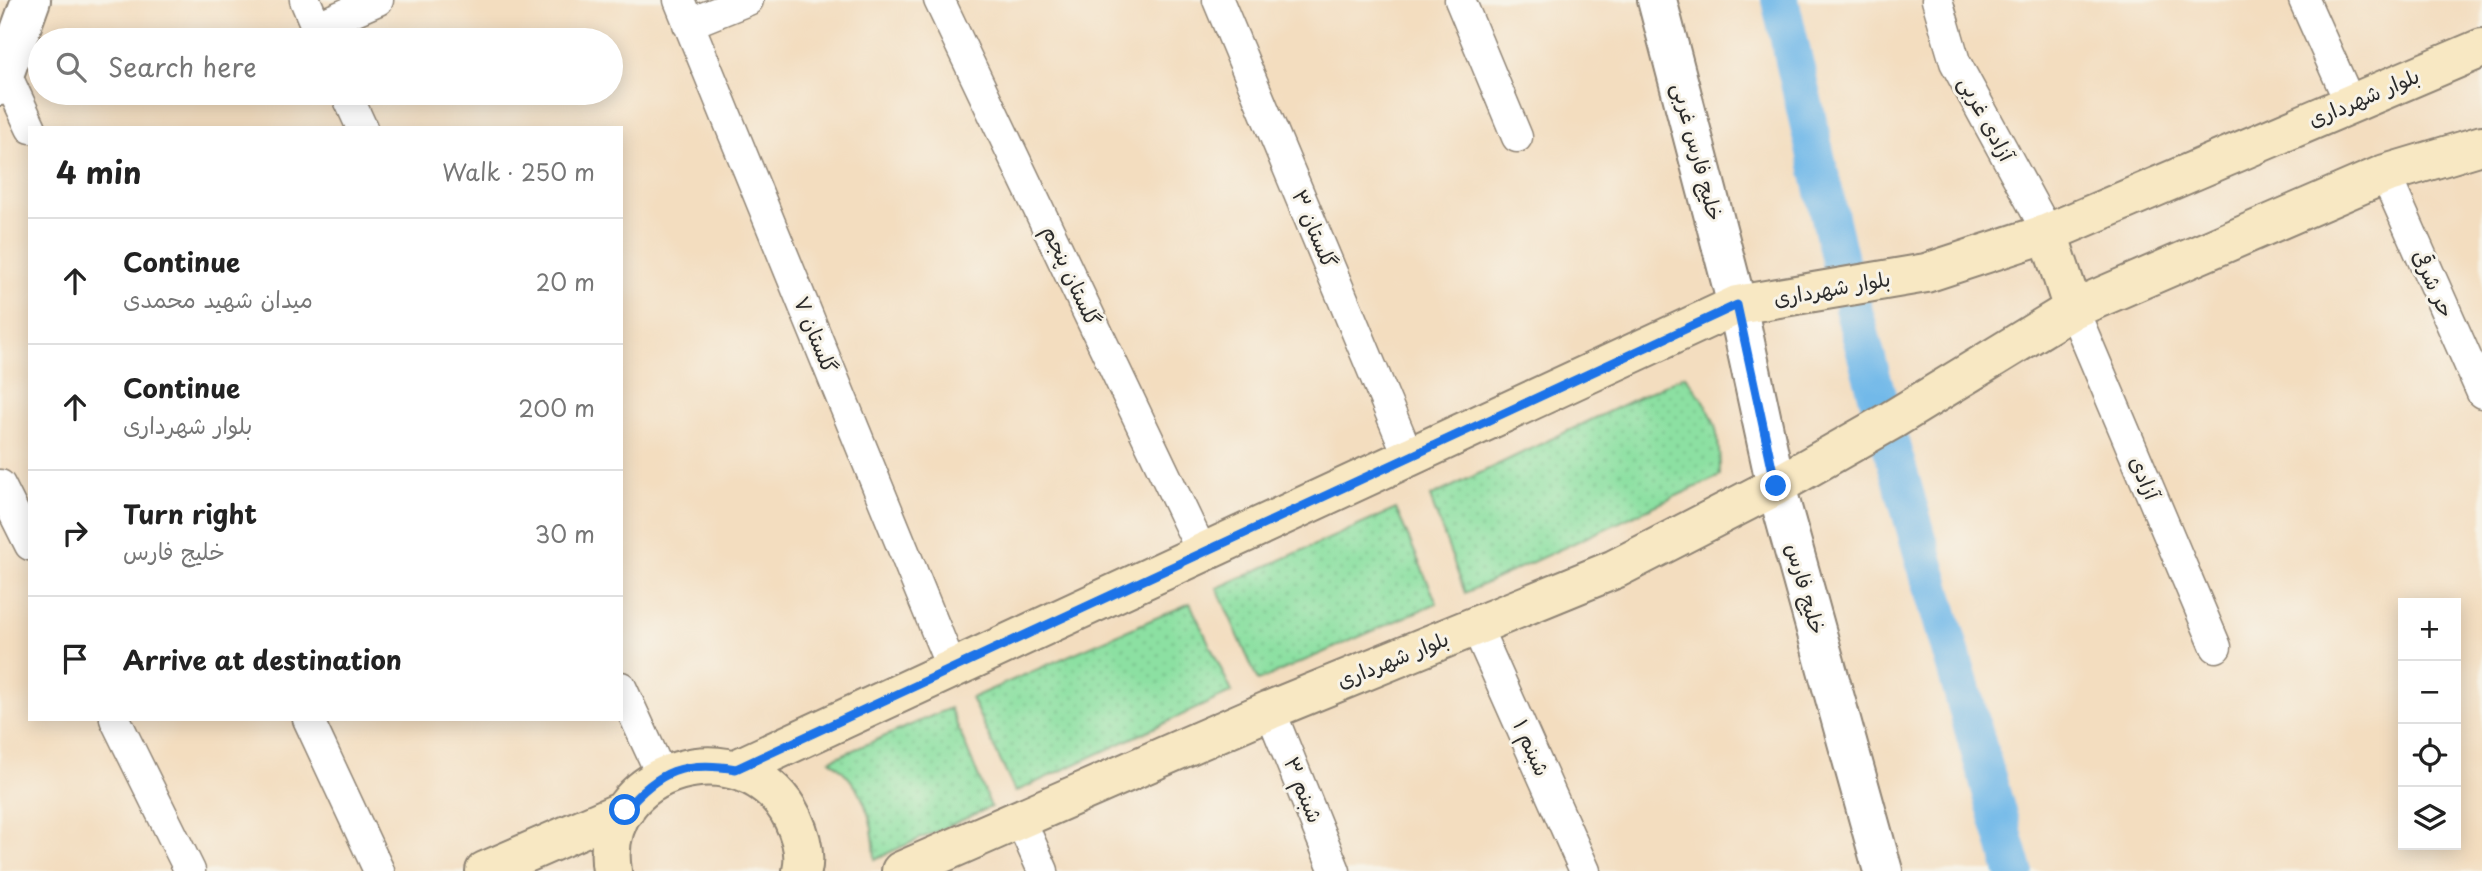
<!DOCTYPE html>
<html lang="en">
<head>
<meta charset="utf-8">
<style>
	:root { --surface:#fff; --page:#f2f2f2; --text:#222; --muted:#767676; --line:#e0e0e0 }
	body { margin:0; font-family:"Playpen Sans","Playpen Sans Arabic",sans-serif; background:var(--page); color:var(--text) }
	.controls { position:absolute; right:21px; bottom:21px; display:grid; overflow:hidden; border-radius:0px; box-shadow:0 4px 18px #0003 }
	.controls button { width:63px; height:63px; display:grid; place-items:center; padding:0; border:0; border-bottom:2px solid var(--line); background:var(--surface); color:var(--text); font:35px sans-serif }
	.stop { position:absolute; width:21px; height:21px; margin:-16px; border:5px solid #1a73e8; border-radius:50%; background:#fff }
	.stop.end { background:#1a73e8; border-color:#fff; box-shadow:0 2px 7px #0008 }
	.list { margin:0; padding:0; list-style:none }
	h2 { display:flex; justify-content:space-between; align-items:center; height:91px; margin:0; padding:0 28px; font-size:30px }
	h2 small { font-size:23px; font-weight:400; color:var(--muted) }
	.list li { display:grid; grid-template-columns:46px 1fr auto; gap:21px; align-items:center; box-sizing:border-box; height:126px; padding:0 28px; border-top:2px solid var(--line) }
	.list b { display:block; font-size:26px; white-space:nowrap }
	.list p { margin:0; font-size:23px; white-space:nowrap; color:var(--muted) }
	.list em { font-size:23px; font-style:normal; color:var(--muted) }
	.icon { flex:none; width:38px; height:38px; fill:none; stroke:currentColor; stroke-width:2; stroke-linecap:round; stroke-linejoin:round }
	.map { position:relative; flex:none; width:2482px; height:871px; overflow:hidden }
	.search { position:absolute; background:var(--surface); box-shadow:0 4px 18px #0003; left:28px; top:28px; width:595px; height:77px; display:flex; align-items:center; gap:18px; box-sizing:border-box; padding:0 24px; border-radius:38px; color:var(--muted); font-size:26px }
	.panel { position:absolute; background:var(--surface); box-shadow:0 4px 18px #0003; left:28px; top:126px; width:595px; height:595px; border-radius:0px }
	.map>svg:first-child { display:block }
	.grass { fill:url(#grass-dots); stroke:#5c8666; stroke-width:2 }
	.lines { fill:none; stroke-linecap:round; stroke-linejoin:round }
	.canal { stroke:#72b9e9; stroke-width:38 }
	.minor-casing { stroke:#8f8475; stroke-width:33 }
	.tertiary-casing { stroke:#8f8475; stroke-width:42 }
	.secondary-casing { stroke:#8f8475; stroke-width:42 }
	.minor { stroke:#fff; stroke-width:30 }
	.tertiary { stroke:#fff; stroke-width:38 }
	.secondary { stroke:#f8e8c3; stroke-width:38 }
	.route { stroke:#1a73e8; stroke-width:9 }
	.labels { text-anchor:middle; stroke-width:6; stroke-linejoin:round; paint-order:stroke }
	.street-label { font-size:21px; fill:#2b2b2b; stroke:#f7f3e8 }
</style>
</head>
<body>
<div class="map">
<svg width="2482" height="871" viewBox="0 0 2482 871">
	<defs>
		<pattern id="grass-dots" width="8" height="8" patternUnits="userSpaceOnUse" patternTransform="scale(1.75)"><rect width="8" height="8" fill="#8ce0a2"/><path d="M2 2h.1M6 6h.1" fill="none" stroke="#79c08c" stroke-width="1.8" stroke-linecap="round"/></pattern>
	</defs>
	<rect width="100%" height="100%" fill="#f7f3e8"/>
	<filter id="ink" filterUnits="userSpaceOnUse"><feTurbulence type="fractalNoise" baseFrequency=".0143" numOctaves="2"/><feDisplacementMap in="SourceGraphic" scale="14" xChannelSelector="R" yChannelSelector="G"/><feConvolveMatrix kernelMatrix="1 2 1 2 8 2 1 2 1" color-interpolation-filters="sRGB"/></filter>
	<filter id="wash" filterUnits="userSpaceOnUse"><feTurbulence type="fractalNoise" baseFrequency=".00686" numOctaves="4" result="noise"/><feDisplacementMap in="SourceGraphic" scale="28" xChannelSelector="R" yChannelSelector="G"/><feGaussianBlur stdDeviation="1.57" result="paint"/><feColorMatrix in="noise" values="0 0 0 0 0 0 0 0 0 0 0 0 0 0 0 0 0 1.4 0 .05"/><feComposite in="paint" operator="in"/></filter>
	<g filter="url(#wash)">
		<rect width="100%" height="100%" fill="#f3ddbf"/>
		<path class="grass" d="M1685,375C1715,413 1720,428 1720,476L1465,593L1430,497Z
			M1396,509L1437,603L1258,681L1217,588Z
			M1190,603L1232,692L1015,792L971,698Z
			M950,708L991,807L875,859C874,818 863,785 830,760Z"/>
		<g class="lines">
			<path class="canal" d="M1780,0L1841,265
				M1853,308L1879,402
				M1891,445L2014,871"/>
		</g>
	</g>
	<g filter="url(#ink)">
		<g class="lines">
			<g class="minor-casing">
				<path id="minor" d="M305,0L322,40
					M679,0L952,669
					M939,0L1202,552
					M1218,0L1409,457
					M1460,0L1517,137
					M1937,0L1955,62L2048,233
					M2304,0L2350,103
					M688,24L748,0
					M316,27L378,0
					M5,72L31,128
					M346,93L362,128
					M2385,174L2482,393
					M2073,309L2216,647
					M0,485L30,545
					M1476,626L1585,871
					M621,687L662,776
					M1270,710L1335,871
					M115,719L190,871
					M308,719L379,871
					M1020,819L1043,871"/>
			</g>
			<g class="tertiary-casing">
				<path id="tertiary" d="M1657,0L1737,305L1776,486L1883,871
					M0,86L31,0"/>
			</g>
			<g class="secondary-casing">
				<path id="secondary" d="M2048,233L2073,309
					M736,769L1737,305L1926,273L2048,233L2482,48
					M485,871L625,810
					M612,871C595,768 747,724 793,819C800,834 806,854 802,871
					M901,871L1270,710L1615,569L1776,486L1892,420L2073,309L2385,174L2482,145"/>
			</g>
			<use href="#minor" class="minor"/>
			<use href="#tertiary" class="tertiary"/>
			<use href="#secondary" class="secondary"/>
		</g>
	</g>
	<g class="lines" filter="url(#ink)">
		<path class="route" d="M625,810C658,771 685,760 736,769L1737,305L1776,486"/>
	</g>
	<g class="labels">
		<g class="street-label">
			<text transform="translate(2364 98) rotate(-23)" y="7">بلوار شهرداری</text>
			<text transform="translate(1986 119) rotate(62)" y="7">آزادی غربی</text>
			<text transform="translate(1697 152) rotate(75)" y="7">خلیج فارس غربی</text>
			<text transform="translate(1314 229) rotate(67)" y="7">گلستان ۳</text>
			<text transform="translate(1071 276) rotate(65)" y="7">گلستان پنجم</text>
			<text transform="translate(2433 284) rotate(66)" y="7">حر شرقی</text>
			<text transform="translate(1832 289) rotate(-10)" y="7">بلوار شهرداری</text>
			<text transform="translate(815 335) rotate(68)" y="7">گلستان ۷</text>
			<text transform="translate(2144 478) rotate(67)" y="7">آزادی</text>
			<text transform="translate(1805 589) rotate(74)" y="7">خلیج فارس</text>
			<text transform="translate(1393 660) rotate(-22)" y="7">بلوار شهرداری</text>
			<text transform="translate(1531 748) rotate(66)" y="7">شبنم ۱</text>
			<text transform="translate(1303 790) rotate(68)" y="7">شبنم ۳</text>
		</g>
	</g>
</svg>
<div class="controls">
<button>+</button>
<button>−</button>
<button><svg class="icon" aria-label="locate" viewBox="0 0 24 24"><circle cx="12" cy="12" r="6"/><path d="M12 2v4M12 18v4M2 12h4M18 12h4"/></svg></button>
<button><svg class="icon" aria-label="layers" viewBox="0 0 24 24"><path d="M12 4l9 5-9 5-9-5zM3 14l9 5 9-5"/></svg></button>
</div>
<div class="stop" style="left:625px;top:810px"></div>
<div class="stop end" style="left:1776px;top:486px"></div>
<div class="search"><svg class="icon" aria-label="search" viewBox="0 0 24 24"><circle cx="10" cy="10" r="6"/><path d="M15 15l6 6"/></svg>Search here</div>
<section class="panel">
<h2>4 min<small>Walk · 250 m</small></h2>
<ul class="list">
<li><svg class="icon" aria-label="ahead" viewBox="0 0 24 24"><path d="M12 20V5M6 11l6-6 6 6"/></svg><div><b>Continue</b><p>میدان شهید محمدی</p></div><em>20 m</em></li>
<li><svg class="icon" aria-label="ahead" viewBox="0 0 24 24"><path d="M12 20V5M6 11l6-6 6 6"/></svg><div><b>Continue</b><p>بلوار شهرداری</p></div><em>200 m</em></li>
<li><svg class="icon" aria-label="right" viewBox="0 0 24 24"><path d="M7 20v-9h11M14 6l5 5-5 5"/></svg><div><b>Turn right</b><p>خلیج فارس</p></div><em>30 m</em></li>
<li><svg class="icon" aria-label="arrive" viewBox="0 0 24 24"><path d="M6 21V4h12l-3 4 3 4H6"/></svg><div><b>Arrive at destination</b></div></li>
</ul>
</section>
</div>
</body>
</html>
